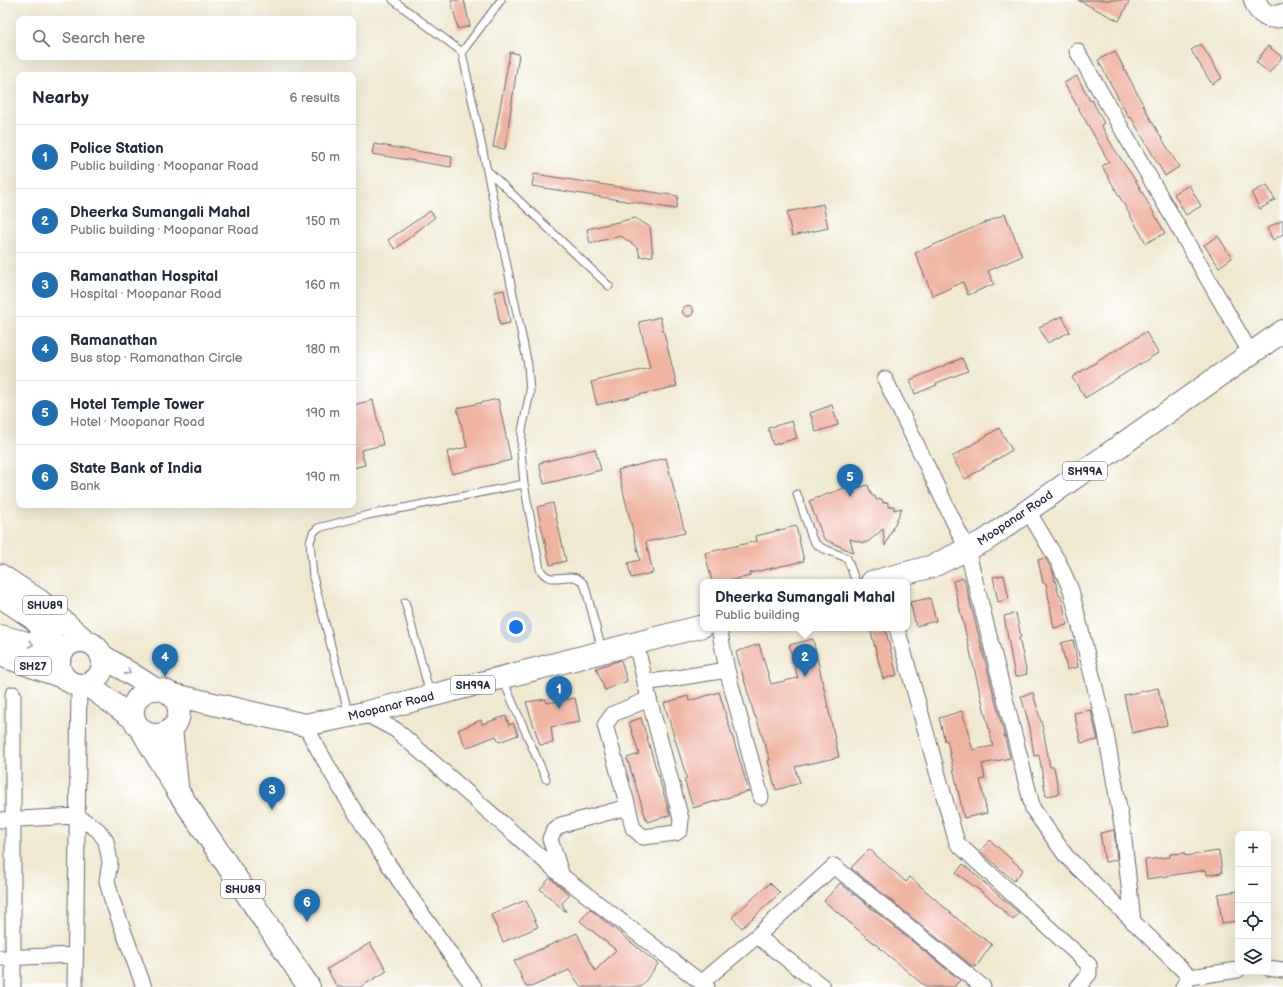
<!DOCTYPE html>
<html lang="en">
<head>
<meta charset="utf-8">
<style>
	:root { --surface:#fff; --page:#f2f2f3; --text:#1f2937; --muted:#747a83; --line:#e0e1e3; --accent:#1f6fb2 }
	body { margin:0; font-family:"Balsamiq Sans",sans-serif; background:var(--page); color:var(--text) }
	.controls { position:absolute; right:12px; bottom:12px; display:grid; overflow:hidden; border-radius:8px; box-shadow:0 4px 16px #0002 }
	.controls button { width:36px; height:36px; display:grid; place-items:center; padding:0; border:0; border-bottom:1px solid var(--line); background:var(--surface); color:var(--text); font:20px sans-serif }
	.you { position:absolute; left:516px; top:627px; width:14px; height:14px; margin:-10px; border:3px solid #fff; border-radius:50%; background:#1a73e8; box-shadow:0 0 0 6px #1a73e833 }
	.badge { display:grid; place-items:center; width:26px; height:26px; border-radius:50%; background:var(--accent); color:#fff; font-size:13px; font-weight:700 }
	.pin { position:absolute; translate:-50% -33px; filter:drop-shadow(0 1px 2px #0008) }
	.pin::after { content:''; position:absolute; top:21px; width:14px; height:12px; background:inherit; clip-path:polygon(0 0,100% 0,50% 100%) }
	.popup { position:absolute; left:700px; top:579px; width:210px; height:52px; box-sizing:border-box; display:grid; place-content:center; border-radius:8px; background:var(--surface); filter:drop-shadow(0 1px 3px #0005); font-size:13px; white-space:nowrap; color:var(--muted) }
	.popup b { font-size:15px; color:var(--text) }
	.popup::after { content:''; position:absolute; left:50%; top:100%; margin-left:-8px; border:8px solid transparent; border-top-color:var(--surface) }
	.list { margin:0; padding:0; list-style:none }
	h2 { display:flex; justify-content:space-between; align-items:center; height:52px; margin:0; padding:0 16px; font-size:17px }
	h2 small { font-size:13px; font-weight:400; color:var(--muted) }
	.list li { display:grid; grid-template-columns:26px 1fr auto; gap:12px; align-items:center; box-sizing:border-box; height:64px; padding:0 16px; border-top:1px solid var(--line) }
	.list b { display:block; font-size:15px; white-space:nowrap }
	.list p { margin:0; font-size:13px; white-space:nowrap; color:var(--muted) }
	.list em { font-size:13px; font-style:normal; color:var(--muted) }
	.icon { flex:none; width:22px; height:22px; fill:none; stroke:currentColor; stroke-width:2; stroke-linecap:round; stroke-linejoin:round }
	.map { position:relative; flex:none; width:1283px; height:987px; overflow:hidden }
	.search { position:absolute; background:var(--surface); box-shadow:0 4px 16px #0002; left:16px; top:16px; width:340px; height:44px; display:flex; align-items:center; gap:10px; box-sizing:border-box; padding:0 14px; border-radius:8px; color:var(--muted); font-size:15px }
	.panel { position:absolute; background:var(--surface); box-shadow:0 4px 16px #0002; left:16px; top:72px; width:340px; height:436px; border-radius:8px }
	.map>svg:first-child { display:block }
	.building { fill:#eeb3a1 }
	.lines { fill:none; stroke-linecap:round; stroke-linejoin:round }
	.lane-casing { stroke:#6a686f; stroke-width:9 }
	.street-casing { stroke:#6a686f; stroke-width:17 }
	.primary-casing { stroke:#6a686f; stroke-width:24 }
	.lane { stroke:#fff; stroke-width:7 }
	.street { stroke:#fff; stroke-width:15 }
	.primary { stroke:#fff; stroke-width:22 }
	.oneway { stroke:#9c9ca7 }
	.labels { text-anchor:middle; stroke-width:3.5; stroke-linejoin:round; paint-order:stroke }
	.shield { fill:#fff; stroke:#646476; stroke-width:1 }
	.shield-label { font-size:11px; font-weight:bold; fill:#22223b }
	.street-label { font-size:12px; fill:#22223b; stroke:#fff }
</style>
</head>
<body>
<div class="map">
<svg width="1283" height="987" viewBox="0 0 1283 987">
	<rect width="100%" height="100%" fill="#fff"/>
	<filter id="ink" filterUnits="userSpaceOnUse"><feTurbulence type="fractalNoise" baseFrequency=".025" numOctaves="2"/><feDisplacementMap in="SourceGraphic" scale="8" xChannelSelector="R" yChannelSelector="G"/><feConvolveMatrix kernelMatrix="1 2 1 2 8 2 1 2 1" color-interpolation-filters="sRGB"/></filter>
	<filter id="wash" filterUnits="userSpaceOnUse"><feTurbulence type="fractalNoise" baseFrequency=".012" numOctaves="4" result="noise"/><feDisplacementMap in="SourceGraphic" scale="16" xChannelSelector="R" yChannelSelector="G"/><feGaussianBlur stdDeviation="0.9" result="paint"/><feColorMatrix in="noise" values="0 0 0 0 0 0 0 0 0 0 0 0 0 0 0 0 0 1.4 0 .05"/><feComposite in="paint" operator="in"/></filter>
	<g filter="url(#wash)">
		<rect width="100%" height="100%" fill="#f0e9d0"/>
		<g id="blocks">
			<path class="building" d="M451,0H464L470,26L458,29Z
				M1078,0H1130L1119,21Z
				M1201,44L1222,78L1212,84L1191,50Z
				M1268,46L1282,57L1269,73L1256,62Z
				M1115,51L1151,120L1179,167L1165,176L1131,117L1129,118L1098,60Z
				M510,52L519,54L505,149L493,147Z
				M1077,76L1090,101L1092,100L1104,123L1101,125L1113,147L1137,183L1165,233L1146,243L1102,166L1109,162L1064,83Z
				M374,144L452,157L451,167L372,154Z
				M534,174L678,196L676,209L532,186Z
				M1189,185L1201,206L1186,215L1174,194Z
				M1267,185L1275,200L1260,209L1251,193Z
				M823,204L828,228L792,236L787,212Z
				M430,211L435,217L395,249L388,240Z
				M1005,214L1022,256L988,271L994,284L968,295L963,282L933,296L915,253Z
				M635,218L650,227L653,256L640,257L638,248L621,236L590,243L587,229Z
				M1283,220V234L1273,240L1267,228Z
				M1218,236L1232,258L1219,267L1204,245Z
				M504,290L510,323L500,325L494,292Z
				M682.5 311a5.5 5.5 0 1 1 11 0a5.5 5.5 0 1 1-11 0Z
				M1062,316L1070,332L1047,343L1039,327Z
				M660,317L677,386L597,405L591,382L650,368L639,322Z
				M1146,332L1158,353L1085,398L1072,377Z
				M962,358L968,371L936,383L937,385L915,394L910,380Z
				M498,399L511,460L452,474L447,452L467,447L457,408Z
				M373,400L383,445L361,450L365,465L353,468V405Z
				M832,405L838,425L816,432L810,413Z
				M792,421L797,438L773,445L768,428Z
				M999,428L1012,450L965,479L952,457Z
				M595,449L601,470L544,484L539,463Z
				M666,458L685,533L646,542L653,573L631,578L628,563L640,560L618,470Z
				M852,485L853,489L868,485L872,496H875L876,500L882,499L883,503L888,502V507L894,506V510L902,508L885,546L883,529L869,541L864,543L850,539L854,553L824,539L809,501Z
				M553,503L566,561L550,565L537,507Z
				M796,526L804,561L750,573V576L724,582H712L705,553L757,541L756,536Z
				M1045,558L1053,572L1059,596L1061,595L1067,625L1054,628L1046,583H1043L1038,560Z
				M1004,575L1009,599L998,602L993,577Z
				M964,578L1010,758L982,764L985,779L980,780L987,813L964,818L947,740L945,741L939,718L962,711L973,750L993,746L953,581Z
				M930,598L936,621L916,626L910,602Z
				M1016,613L1021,637L1019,638L1027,674L1015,677L1004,616Z
				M870,628H885L897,675L883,679Z
				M813,639L839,757L795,767L800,783L776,790L768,761L770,760L756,717H755L736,652L759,644L771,684L798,678L789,645Z
				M1073,640L1078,667L1067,670L1061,643Z
				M621,660L627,681L605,690L596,668Z
				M1158,688L1167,725L1132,733L1124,695Z
				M719,692L749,791L693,808L684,779H687L664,703L688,696L689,701Z
				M1033,693L1043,729L1050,767H1054L1059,794L1046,796L1039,755L1034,756L1030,728L1021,696Z
				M575,698L580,722L551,727L553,743L540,745L526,702L546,699L547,703Z
				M1091,710L1098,740L1081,743L1074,713Z
				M506,716L509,725L513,723L518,735L499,742L496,736L466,748L458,730L481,720L482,724Z
				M641,718L670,815L647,822L627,758L639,754L629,722Z
				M1114,830L1117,860L1105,862L1100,833Z
				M990,840L1023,870L1014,881L980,851Z
				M869,849L906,882L910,877L968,928L992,944L976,967L973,965L972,966L851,868Z
				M1219,851L1222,873L1207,875L1206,870L1147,879L1145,860L1170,857V854L1185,853V856Z
				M963,864L1019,913L1013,920L990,898L956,873Z
				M550,878L570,895L562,903L566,912L540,889Z
				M770,883L780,893L742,928L732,917Z
				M840,883L960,980L954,987H926L824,901Z
				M1238,891V921L1222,923L1218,894Z
				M526,900L538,927L503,942L491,915Z
				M590,909L658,964L641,987H581L569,970L531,987H526L514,961L577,933L595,971L616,950L580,921Z
				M370,943L387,971L360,987H337L327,969Z"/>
		</g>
	</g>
	<g filter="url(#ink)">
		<use href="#blocks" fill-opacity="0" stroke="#6a686f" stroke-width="1"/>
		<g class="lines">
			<g class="lane-casing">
				<path id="lane" d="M393,0L462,52L528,365L530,393L522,430L521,451L524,484
					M462,52L501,0
					M488,171L609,286
					M797,494L812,538L816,544L822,548L847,558L856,582
					M405,602L430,694
					M503,680L546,779
					M349,715L313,577L310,542L313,533L318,528L368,515L524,484L540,569C551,590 573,565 585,586L602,650"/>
			</g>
			<g class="street-casing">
				<path id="street" d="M1077,51L1251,354
					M885,379L967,549L1033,809L1066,856L1190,977
					M1028,511L1059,563L1071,590L1105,728L1123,831L1133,922
					M719,628L727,670L761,797
					M897,628L957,843L1089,965V974L1078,987
					M645,683L727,670
					M364,713L396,730L562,876L707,987
					M305,725C354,817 413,903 474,987
					M628,807L633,828L643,837L676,833L680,830L681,819L649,699
					M0,820L77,816L98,830L106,841L110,862L107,881L112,900L144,987
					M562,876L550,839L554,830L561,825L628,807L605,725L613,714L649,699L636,643
					M757,936L823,987
					M0,958L75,955
					M1268,968L1283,970
					M701,983L757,936L834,866L983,987
					M13,987V694
					M75,987L79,684
					M1183,987L1190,977L1238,970"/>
			</g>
			<g class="primary-casing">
				<path id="primary" d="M1255,0C1259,14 1270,20 1283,15
					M0,575L40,601L86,641
					M872,582L933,566L986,540L1283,331
					M0,596L34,619L62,652
					M0,636L62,652
					M59 663a22 22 0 1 1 44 0a22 22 0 1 1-44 0Z
					M0,655L65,678
					M101,655L155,689
					M86,684L134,719
					M133 712a23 23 0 1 1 46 0a23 23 0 1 1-46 0Z
					M170,694L305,725L364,713L703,626
					M141,729L177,790L309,987
					M171,729L177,785"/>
			</g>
			<use href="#lane" class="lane"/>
			<use href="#street" class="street"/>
			<use href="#primary" class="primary"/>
		</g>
		<defs><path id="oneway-chevron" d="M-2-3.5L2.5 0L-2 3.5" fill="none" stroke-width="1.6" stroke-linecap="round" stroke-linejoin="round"/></defs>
		<g class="oneway">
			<use href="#oneway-chevron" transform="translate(31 644) rotate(14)"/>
			<use href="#oneway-chevron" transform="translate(128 672) rotate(33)"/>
		</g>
	</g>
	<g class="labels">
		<g class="shield">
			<rect x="1063" y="462" width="44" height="18" rx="3"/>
			<rect x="23" y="596" width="44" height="18" rx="3"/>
			<rect x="15" y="657" width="36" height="18" rx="3"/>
			<rect x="451" y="676" width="44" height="18" rx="3"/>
			<rect x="221" y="880" width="44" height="18" rx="3"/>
		</g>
		<g class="shield-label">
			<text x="1085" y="475">SH99A</text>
			<text x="45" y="609">SHU89</text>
			<text x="33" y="670">SH27</text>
			<text x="473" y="689">SH99A</text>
			<text x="243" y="893">SHU89</text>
		</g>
		<g class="street-label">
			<text transform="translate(1015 518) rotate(-34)" y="4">Moopanar Road</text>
			<text transform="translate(391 706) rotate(-14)" y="4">Moopanar Road</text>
		</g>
	</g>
</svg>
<div class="controls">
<button>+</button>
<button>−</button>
<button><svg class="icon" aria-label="locate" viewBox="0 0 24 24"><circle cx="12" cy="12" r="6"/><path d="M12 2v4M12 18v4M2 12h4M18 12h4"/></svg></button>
<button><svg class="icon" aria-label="layers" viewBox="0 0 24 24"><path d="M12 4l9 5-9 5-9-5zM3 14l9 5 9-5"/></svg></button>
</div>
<div class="you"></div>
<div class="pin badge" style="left:559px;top:709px">1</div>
<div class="pin badge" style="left:805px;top:677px">2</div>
<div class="popup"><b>Dheerka Sumangali Mahal</b>Public building</div>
<div class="pin badge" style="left:272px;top:810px">3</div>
<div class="pin badge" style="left:165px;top:677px">4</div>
<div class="pin badge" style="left:850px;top:497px">5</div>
<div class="pin badge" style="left:307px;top:922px">6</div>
<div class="search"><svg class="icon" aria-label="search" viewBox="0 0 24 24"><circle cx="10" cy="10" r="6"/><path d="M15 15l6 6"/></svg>Search here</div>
<section class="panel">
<h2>Nearby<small>6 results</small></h2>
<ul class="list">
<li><span class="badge">1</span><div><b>Police Station</b><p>Public building · Moopanar Road</p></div><em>50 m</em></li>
<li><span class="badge">2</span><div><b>Dheerka Sumangali Mahal</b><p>Public building · Moopanar Road</p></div><em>150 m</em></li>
<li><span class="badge">3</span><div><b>Ramanathan Hospital</b><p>Hospital · Moopanar Road</p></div><em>160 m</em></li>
<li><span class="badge">4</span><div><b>Ramanathan</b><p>Bus stop · Ramanathan Circle</p></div><em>180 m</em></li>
<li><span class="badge">5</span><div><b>Hotel Temple Tower</b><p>Hotel · Moopanar Road</p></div><em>190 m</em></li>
<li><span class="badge">6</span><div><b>State Bank of India</b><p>Bank</p></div><em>190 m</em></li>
</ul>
</section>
</div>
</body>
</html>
